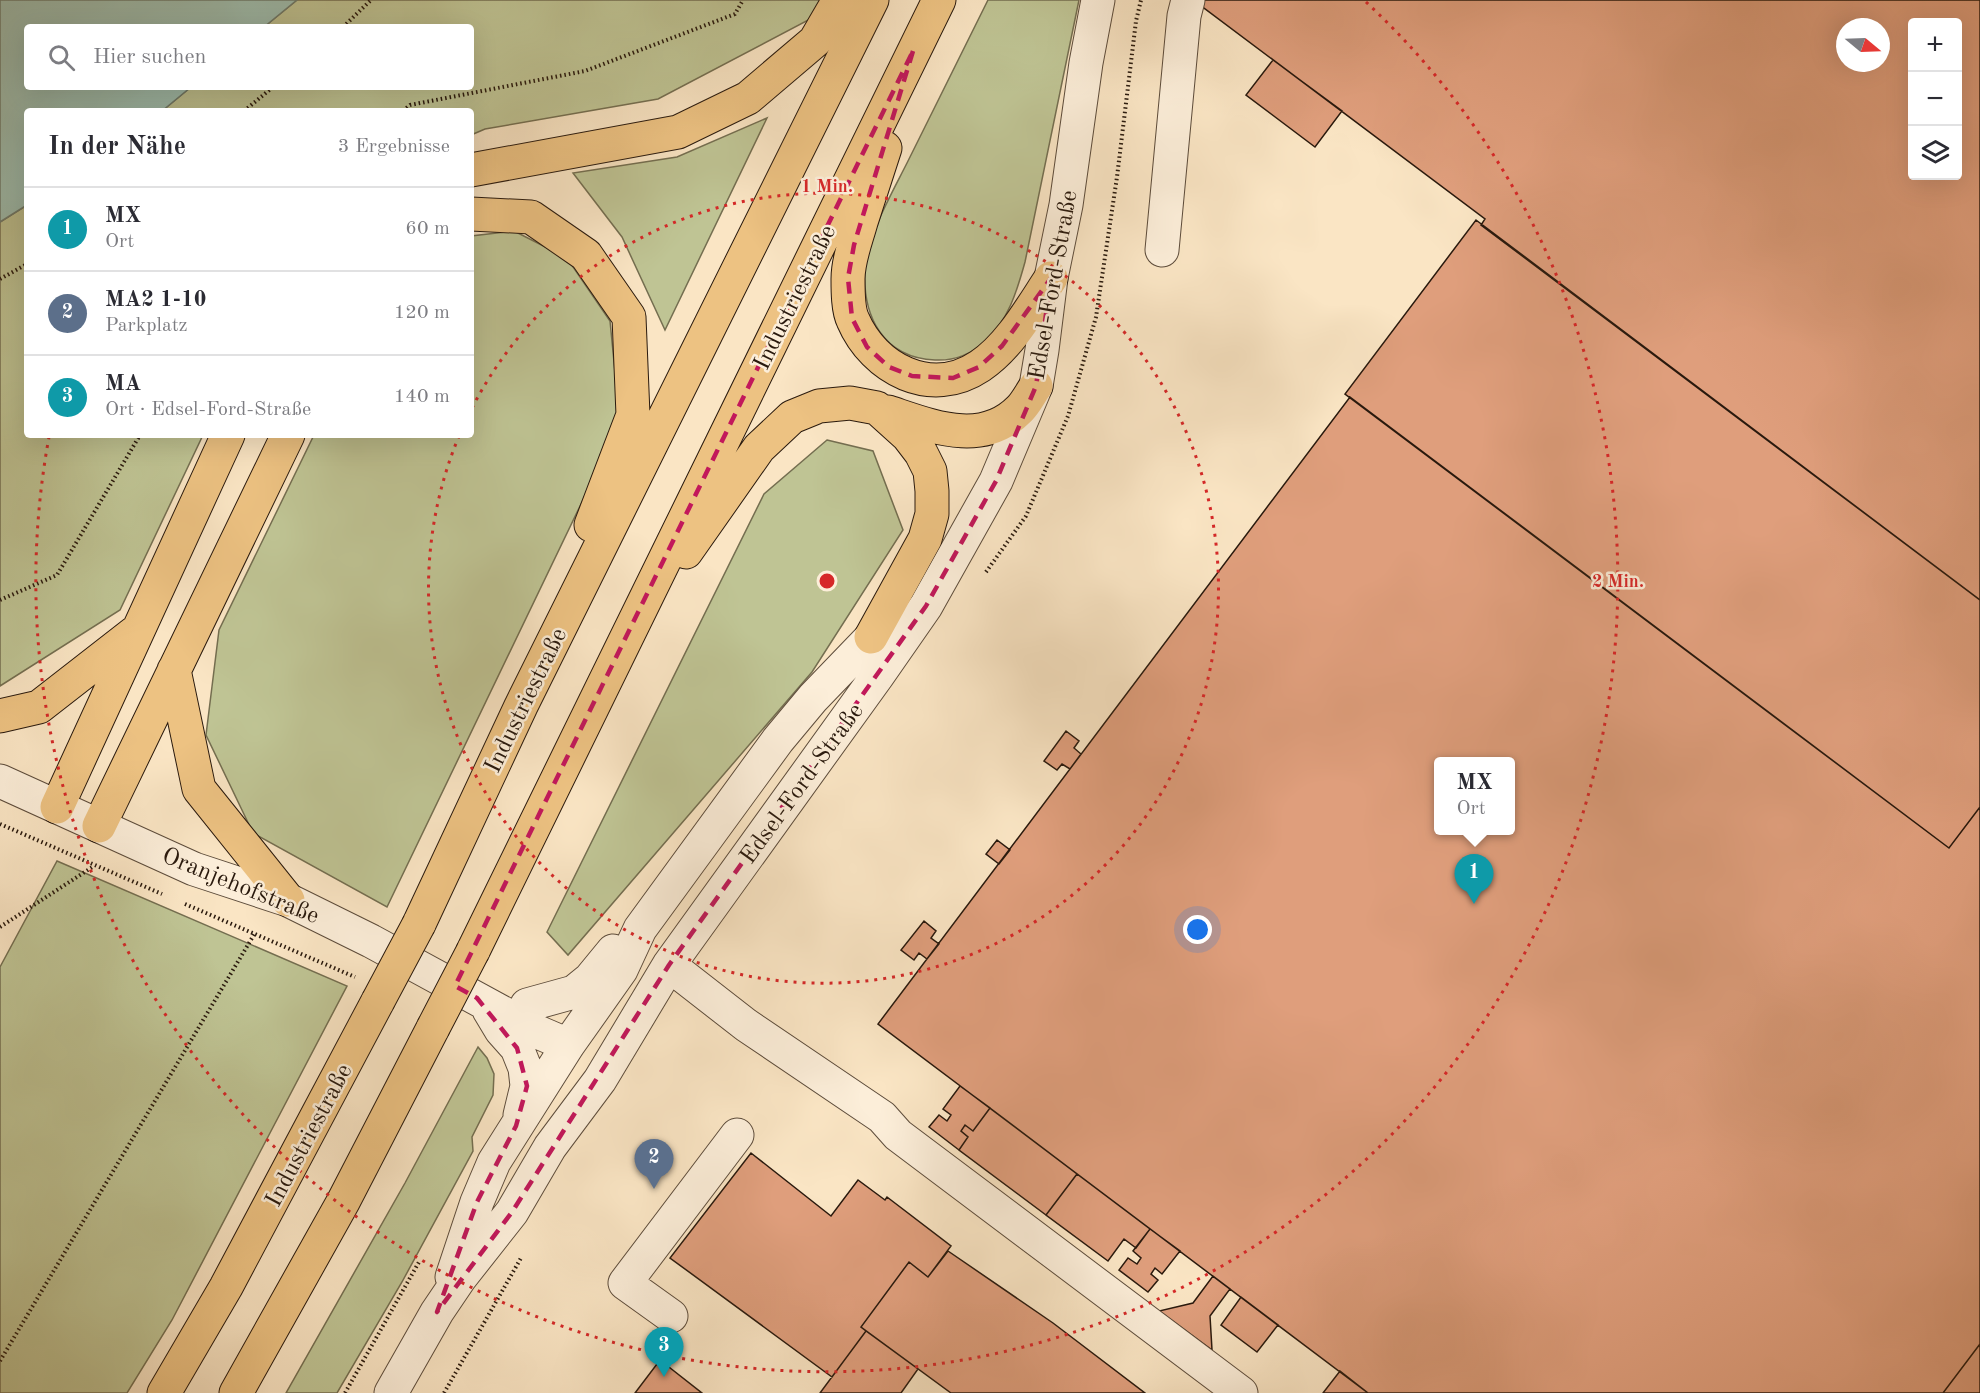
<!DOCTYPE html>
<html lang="de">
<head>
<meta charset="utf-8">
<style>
	:root { --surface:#fff; --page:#f7f7f7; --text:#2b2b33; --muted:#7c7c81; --line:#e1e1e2; --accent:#1a73e8 }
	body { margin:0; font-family:"Old Standard TT",serif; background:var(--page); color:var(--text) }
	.controls { position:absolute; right:18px; top:18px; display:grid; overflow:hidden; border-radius:6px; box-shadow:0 6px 24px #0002 }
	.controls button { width:54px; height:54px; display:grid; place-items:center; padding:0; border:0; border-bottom:2px solid var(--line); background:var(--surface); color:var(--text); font:30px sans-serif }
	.compass { position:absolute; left:1836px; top:18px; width:54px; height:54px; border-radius:50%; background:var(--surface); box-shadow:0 6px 24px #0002; rotate:109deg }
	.you { position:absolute; left:1198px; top:930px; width:21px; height:21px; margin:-15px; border:4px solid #fff; border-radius:50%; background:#1a73e8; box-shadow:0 0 0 9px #1a73e833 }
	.badge { display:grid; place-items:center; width:39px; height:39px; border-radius:50%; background:var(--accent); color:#fff; font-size:20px; font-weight:700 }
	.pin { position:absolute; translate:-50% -50px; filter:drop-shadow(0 2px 3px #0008) }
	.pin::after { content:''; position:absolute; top:32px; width:21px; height:18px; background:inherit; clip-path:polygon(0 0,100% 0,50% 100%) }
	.popup { position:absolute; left:1434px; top:757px; width:81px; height:78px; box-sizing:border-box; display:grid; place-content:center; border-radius:6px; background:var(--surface); filter:drop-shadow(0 2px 4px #0005); font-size:20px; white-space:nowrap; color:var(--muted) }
	.popup b { font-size:22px; color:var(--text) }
	.popup::after { content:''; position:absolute; left:50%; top:100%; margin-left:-12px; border:12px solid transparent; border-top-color:var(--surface) }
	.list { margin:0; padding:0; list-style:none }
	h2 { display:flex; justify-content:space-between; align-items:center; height:78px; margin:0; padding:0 24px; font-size:26px }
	h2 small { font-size:20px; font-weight:400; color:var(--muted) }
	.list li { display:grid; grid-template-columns:39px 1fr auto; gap:18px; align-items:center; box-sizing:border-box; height:84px; padding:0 24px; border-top:2px solid var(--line) }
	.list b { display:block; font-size:22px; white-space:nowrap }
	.list p { margin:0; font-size:20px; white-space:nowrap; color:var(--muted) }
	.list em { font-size:20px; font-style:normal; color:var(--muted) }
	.icon { flex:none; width:33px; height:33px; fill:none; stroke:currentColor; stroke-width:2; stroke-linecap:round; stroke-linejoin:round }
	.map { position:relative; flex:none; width:1980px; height:1393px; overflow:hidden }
	.search { position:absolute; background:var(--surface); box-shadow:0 6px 24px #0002; left:24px; top:24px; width:450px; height:66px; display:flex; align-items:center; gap:15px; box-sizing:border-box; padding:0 21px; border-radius:6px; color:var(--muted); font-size:22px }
	.panel { position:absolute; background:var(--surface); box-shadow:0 6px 24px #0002; left:24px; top:108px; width:450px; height:330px; border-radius:6px }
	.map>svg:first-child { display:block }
	.green { fill:#bfc494; stroke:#746e50; stroke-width:1.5 }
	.water { fill:#9ebfb1; stroke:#6f7d6f; stroke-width:1.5 }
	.building { fill:#df9e7c; stroke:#29190d; stroke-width:1.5; fill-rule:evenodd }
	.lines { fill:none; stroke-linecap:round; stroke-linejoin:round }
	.minor-casing { stroke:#5d4c3b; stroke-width:35 }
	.highway-casing { stroke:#29190d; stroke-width:35 }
	.path { stroke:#29190d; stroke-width:4; stroke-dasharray:1.5 3; stroke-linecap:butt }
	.minor { stroke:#fceed9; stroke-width:33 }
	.highway { stroke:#edc282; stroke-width:33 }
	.highway-bridge-casing { stroke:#29190d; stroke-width:35; stroke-linecap:butt }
	.highway-bridge { stroke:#edc282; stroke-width:33 }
	.marked { fill:none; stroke:#c2185b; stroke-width:4.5; stroke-dasharray:12 8; stroke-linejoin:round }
	.ring { fill:none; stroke:#d62828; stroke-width:3; stroke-dasharray:3 6 }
	.labels { text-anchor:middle; stroke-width:5; stroke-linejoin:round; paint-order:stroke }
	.street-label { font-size:24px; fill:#29190d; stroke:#fceed9 }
	.centre { fill:#d62828; stroke:#fceed9; stroke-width:3 }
	.ring-label { font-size:18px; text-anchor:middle; font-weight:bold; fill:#d62828; stroke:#fceed9; stroke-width:5; stroke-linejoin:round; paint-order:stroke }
</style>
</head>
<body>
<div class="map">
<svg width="1980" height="1393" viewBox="0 0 1980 1393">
	<rect width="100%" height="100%" fill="#fae5c4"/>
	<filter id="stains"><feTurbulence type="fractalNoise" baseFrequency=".00333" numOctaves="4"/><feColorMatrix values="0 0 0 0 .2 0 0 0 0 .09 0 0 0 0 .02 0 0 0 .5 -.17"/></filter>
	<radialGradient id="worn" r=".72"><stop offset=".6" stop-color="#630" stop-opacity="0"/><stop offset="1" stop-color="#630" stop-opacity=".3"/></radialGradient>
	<path class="green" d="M297,0H824L816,16L658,99L485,129L471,135V111H162L191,87H471V27H264Z
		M988,0H1079L1025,262C1017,291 1008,321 985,342C971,354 953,361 935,360C883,358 862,316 865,268C866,238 893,191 907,163C934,109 961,54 988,0Z
		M767,118L665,330L622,237L573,173L677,157Z
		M27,205V435H203L120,610L0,686V222Z
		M514,231L567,258L610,321L620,423L387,907L253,833L206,735L219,630L314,435H471V236Z
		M827,440L873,451L903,530L812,672L568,955L547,932L764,494Z
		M57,861L347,986L172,1320L127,1393H0V967Z
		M478,1047L487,1058L494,1074L493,1095L472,1137L473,1151L402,1282L337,1393H286L405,1183Z"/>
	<path class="water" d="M0,0H297L264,27H27V87H191L162,111H27V205L0,222Z"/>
	<path class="building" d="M1204,0H1980V600L1481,225L1485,219L1200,5ZM1912,22H1958V176H1912ZM1845,27H1881V63H1845Z
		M1273,60L1342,111L1315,147L1246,95Z
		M1476,220L1980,600V807L1949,848L1345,394Z
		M1350,397L1949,848L1980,807V1344L1943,1393H1368L878,1024ZM1438,762H1510V830H1438Z
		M1066,731L1079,741L1074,748L1081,754L1070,769L1062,764L1057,770L1044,761Z
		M997,840L1010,850L999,864L986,854Z
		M924,921L936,931L931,938L939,944L927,959L919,953L914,960L901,950Z
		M960,1086L990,1108L973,1131L965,1125L961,1131L968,1137L959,1150L929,1127L939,1115L947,1121L951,1115L943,1109Z
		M990,1108L1077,1174L1046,1215L959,1150L968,1137L961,1131L965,1125L973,1131Z
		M751,1153L831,1216L858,1180L885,1200L887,1197L951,1246L928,1277L909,1262L861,1327L866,1331L832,1377L670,1258Z
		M1077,1174L1150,1229L1136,1248L1124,1239L1108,1261L1046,1215Z
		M1150,1229L1180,1251L1162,1274L1155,1268L1151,1274L1158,1280L1148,1292L1119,1270L1128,1258L1137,1264L1141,1258L1133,1251Z
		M948,1251L1053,1323L1145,1393H951L861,1327L909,1262L928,1277Z
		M1213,1276L1230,1289L1210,1316L1212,1350L1159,1311L1193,1303Z
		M1241,1297L1278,1325L1257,1352L1221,1325Z
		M866,1331L918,1369L901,1393H820Z
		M1980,1344V1393H1943Z
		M660,1360L702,1393H635Z
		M1340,1371L1368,1393H1323Z"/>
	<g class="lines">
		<g class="minor-casing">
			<path id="minor" d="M1162,250L1184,16L1188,0
				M0,781L194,869L288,900L371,941L540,1033L568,1045
				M669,965L746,1025L882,1117L898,1135L1241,1393
				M527,1005L574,992L590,979L613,951
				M489,1010L501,1030L517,1048L525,1068L527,1086L520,1115
				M452,1277L477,1202L494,1162L568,1045L621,970L640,929L778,740L813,698L892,616
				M671,1316L625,1283L737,1135
				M391,1393L437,1312L460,1278L512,1212L550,1147L600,1080L669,965L878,675L926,606L996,481L1036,386L1042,350L1051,278L1066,205L1086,63L1098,0"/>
		</g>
		<g class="highway-casing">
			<path id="highway" d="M885,148C877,172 869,197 861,222C856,240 848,260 848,279C848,291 848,310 853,320C874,369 931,399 980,366C1010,346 1031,308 1051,278
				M471,170L678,132L748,98L815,41L839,0
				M471,214L531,217L586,255L629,317L633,415L591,525
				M888,412C931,426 982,448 1020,409C1026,403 1031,393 1036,386
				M686,552L759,448L792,417L819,406L850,403L877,408L908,436L921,453L930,471L932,491V514L925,539L871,637
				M174,670L199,789L288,900
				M0,716L39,707L134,633
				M57,807L228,435
				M99,826L288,435
				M419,924L521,706L872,0
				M473,951L939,0
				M164,1393L226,1287L378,1001
				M236,1393L343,1202L433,1028"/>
		</g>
		<path class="path" d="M343,27L371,0
			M244,111L273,87
			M403,111L410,105L585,71L735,14L743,0
			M0,279L27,264
			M986,572L1026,516L1068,416L1096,317L1117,177L1136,21L1141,0
			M0,600L57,575L140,435
			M0,824L162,894
			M185,904L355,977
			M0,927L94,866
			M0,1361L255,933
			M345,1393L419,1262
			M444,1393L521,1258"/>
		<use href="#minor" class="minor"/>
		<use href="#highway" class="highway"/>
		<g class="highway-bridge-casing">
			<path id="highway-bridge" d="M378,1001L419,924
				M433,1028L473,951"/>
		</g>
		<use href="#highway-bridge" class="highway-bridge"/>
	</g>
	<path class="marked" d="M913,51L854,245L848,278L852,318L867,347L889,367L912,376L953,378L979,367L1002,346L1051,278L1036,386L996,481L926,606L669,965L512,1212L437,1312L477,1202L516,1126L527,1086L517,1048L477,998L455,986Z"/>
	<g class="ring">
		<path d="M472 408A395 395 0 1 1 459 436"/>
		<path d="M1366 2A791 791 0 1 1 49 437"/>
	</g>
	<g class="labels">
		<g class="street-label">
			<text transform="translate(1052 285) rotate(-80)" y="8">Edsel-Ford-Straße</text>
			<text transform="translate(794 297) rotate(-64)" y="8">Industriestraße</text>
			<text transform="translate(525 700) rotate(-64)" y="8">Industriestraße</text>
			<text transform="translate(801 783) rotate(-54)" y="8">Edsel-Ford-Straße</text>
			<text transform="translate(241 885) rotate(22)" y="8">Oranjehofstraße</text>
			<text transform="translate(308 1135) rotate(-62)" y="8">Industriestraße</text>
		</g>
	</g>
	<circle cx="827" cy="581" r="9" class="centre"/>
	<g class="ring-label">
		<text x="827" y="192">1 Min.</text>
		<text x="1618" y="587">2 Min.</text>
	</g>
	<rect width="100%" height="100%" filter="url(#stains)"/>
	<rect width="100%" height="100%" fill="url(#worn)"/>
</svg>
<div class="controls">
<button>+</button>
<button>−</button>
<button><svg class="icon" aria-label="layers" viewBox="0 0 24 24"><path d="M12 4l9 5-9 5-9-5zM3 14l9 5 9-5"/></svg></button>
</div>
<svg class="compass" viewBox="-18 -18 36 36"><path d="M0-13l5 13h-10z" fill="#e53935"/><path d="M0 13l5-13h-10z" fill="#7c7c81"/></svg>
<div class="you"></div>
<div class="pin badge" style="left:1474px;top:904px;background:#0f9aa8">1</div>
<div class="popup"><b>MX</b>Ort</div>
<div class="pin badge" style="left:654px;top:1189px;background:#5c6f8a">2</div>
<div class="pin badge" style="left:664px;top:1377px;background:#0f9aa8">3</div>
<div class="search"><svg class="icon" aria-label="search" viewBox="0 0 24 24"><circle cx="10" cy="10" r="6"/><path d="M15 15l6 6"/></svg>Hier suchen</div>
<section class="panel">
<h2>In der Nähe<small>3 Ergebnisse</small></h2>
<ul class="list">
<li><span class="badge" style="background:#0f9aa8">1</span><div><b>MX</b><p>Ort</p></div><em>60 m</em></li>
<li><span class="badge" style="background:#5c6f8a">2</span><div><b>MA2 1-10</b><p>Parkplatz</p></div><em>120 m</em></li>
<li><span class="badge" style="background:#0f9aa8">3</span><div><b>MA</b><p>Ort · Edsel-Ford-Straße</p></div><em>140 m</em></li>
</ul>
</section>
</div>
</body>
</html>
